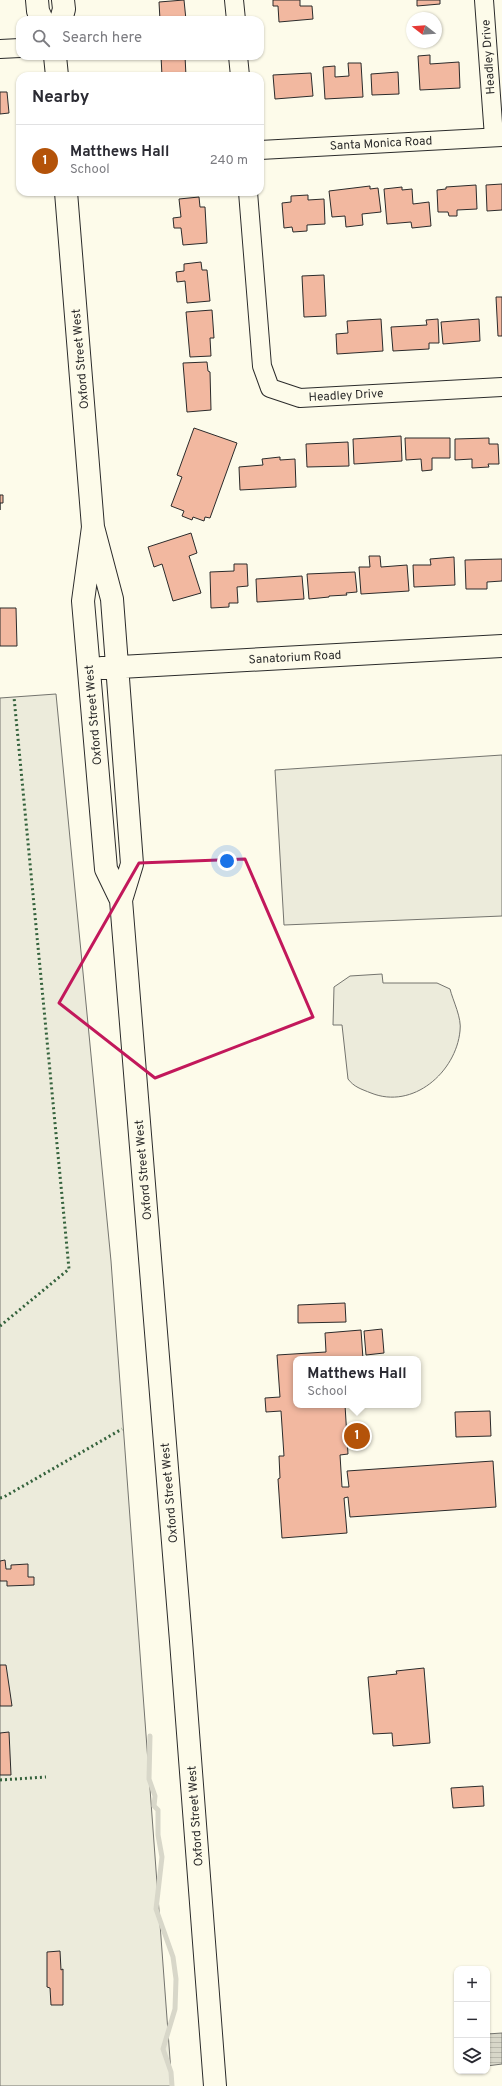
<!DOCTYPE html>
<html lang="en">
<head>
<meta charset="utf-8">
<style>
	:root { --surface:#fff; --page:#f2f2f3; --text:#2b2b33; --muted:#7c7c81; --line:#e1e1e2; --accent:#b45309 }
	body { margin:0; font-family:Overpass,sans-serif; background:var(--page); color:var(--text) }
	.controls { position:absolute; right:12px; bottom:12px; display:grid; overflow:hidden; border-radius:8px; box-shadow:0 1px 3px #0004 }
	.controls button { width:36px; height:36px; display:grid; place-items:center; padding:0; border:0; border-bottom:1px solid var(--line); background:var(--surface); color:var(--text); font:20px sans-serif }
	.compass { position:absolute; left:406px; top:12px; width:36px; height:36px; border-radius:50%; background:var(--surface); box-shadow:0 1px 3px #0004; rotate:287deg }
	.you { position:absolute; left:227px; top:861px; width:14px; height:14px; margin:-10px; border:3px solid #fff; border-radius:50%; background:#1a73e8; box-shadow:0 0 0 6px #1a73e833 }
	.badge { display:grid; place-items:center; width:26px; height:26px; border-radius:50%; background:var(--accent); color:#fff; font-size:13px; font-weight:700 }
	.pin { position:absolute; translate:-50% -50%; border:2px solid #fff; box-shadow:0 1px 4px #0006 }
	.popup { position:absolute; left:293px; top:1356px; width:128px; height:52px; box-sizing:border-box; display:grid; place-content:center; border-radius:8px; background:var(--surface); filter:drop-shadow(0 1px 3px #0005); font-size:13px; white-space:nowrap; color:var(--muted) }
	.popup b { font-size:15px; color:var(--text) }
	.popup::after { content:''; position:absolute; left:50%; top:100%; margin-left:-8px; border:8px solid transparent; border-top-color:var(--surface) }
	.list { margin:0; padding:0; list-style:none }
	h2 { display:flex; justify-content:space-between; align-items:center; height:52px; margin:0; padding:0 16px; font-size:17px }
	h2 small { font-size:13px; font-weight:400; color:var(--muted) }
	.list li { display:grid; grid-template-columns:26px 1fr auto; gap:12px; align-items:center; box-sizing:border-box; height:72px; padding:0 16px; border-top:1px solid var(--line) }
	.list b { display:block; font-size:15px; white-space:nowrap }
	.list p { margin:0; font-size:13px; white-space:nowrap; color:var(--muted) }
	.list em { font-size:13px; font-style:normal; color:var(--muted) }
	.icon { flex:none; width:22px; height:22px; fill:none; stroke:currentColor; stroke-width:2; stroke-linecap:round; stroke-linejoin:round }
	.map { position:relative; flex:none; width:502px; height:2086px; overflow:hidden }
	.search { position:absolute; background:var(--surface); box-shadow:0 1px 3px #0004; left:16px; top:16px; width:248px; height:44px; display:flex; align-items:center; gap:10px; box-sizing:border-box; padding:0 14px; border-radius:12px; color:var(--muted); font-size:15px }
	.panel { position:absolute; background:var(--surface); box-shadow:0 1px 3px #0004; left:16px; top:72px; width:248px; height:124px; border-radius:12px }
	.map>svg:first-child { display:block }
	.grass { fill:#ecebdb; stroke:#74746e }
	.water { fill:url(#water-rules); stroke:#74746e }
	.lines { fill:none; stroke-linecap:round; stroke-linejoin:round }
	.stream { stroke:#d8d7c9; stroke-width:5 }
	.building { fill:#f2b8a0; stroke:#2b2b2b }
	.minor-casing { stroke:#2b2b2b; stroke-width:20 }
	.major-casing { stroke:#2b2b2b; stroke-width:24 }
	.minor { stroke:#fdfbea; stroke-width:18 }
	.major { stroke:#fdfbea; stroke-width:22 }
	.hedge { stroke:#34623c; stroke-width:3; stroke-dasharray:2 3; stroke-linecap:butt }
	.marked { fill:none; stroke:#c2185b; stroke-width:3; stroke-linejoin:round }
	.labels { text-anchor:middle; stroke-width:3; stroke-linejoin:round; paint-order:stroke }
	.street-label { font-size:12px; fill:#2b2b2b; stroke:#fdfbea }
</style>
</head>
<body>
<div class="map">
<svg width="502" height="2086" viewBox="0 0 502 2086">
	<defs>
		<pattern id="water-rules" width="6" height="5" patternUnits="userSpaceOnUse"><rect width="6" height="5" fill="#d8d7c9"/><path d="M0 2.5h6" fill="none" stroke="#bab9ad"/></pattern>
	</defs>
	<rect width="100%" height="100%" fill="#fdfbea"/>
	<path class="grass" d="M56,694L111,1261L172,2086H0V698Z
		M502,755V916L284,925L275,770Z
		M382,974L383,983H437L450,989C453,1001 462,1018 460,1031C456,1072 413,1110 371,1093C361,1089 354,1087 348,1079L342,1025H333L334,987L350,976Z"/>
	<path class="water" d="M502,2033V2064L487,2066V2034Z"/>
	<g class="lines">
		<path class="stream" d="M150,1736L149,1779L155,1796L154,1806L158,1810V1835L162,1857L156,1909L173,1957L176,1979L175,2009L163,2049L171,2072L172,2086"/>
	</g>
	<path class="building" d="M184,0L186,20H160L159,2Z
		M273,0H300V6H312L313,19L279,22L278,6H273Z
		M417,0H440V4L417,6Z
		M430,55V64L459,62L460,88L420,90L418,56Z
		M161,56H185L186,76H162Z
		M348,63H361L363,97L325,99L323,67L335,66V77L349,76Z
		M398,72L399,94L372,95L371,74Z
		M311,73L313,96L275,99L273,75Z
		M0,92H7L9,113L0,114Z
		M502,184V210L487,211L486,185Z
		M476,185L477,209L457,210V216H449L448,212H438L437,190L446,189V187Z
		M370,186V189L378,188L381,212L362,214L363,225L346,227L345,216L332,217L329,191Z
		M402,187V190L412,189L413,204L429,202L431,226L412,228L411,222L387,224L384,189Z
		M308,195V200L324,199L325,224L307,225V231L293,232L292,227L284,228L282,203L291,202V196Z
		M199,197L200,207H205L207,243L183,245L181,228H174L173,218L181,217L179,199Z
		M201,262L202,270H207L210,301L187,303L185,281L177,282L176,272L184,271V264Z
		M324,275L326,316L304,317L302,276Z
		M496,297H502V336H498Z
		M212,310L214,338H210L211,356L190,357L186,312Z
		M381,319L383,351L337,354L336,334L348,333L347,321Z
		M438,319L439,343H429V349L393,351L391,327L427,325L426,320Z
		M479,319L480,341L443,344L441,322Z
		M207,362L208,371L210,372L211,410L187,412L183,363Z
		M194,428L237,443L210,518L205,517L204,521L193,517L192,520L182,516L184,511L171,506L182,477L177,475Z
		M401,436L402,461L354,464L353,439Z
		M405,438H450V458H432V470L422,471L421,459L406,460Z
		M489,438V444H498L499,464H488L489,467L472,468V459L455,460V439Z
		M348,442L349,466L307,467L306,444Z
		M280,457V460L295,459L296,487L240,490L239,467L263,465L262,459Z
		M0,495H3V503H0V510Z
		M191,533L197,553L189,556L201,593L173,601L162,564L154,567L148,547Z
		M369,556H380L381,567L407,565L409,591L361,594L359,567H370Z
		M454,557L455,585L414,587L413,565H431L430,559Z
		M502,559V581L487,582V589H466L465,560Z
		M234,564H247L248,586L237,587L238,603H229V607L211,608L210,572L234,571Z
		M355,572L357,592L346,593L347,595L329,596V597L309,599L307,574Z
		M302,576L304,599L257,602L256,579Z
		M0,608H16L17,646H0Z
		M345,1303L346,1322L298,1323V1305Z
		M382,1329L384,1353L366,1355L364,1331Z
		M361,1330L363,1359H296V1405H345L348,1454L340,1455L342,1487H349L347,1471L493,1461L496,1507L350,1517L348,1497L344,1498L347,1533L282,1538L278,1479L280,1478L279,1456H284L281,1411L266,1412L265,1398L280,1397L277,1355L326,1352L325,1333Z
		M490,1411L491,1436L456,1437L455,1412Z
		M5,1560L6,1569H11V1565L28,1564V1577H34V1585L7,1586V1581H0V1561Z
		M0,1665H6L12,1706H0Z
		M424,1668L430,1743L393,1746L392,1733L373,1734L368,1677L397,1674L396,1671Z
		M9,1732L11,1775H0V1733Z
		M483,1786L484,1806L453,1808L451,1788Z
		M60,1951L61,1970L63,1969V2005H51L50,1988L47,1987V1952Z"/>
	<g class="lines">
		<g class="minor-casing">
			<path id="minor" d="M234,0L236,20
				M484,0L494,137
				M0,49L20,48
				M238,56L240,76
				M260,150L502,137
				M248,192L262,366L270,388L300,398L502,387"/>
		</g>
		<g class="major-casing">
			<path id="major" d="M37,0L38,11L42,20
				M61,20L64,9L63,0
				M55,56L57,76
				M66,192L93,527L112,599L132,864L121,900
				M93,527L83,601L106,869L121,900L181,1641L215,2086
				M102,668L502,646"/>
		</g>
		<use href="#minor" class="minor"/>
		<use href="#major" class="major"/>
		<path class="hedge" d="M0,1326L69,1269L14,697
			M0,1498L4,1497L122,1429
			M0,1780L46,1777"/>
	</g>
	<path class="marked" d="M245,859L313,1017L155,1078L59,1003L139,863Z"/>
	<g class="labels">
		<g class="street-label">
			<text transform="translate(488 57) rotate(-94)" y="4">Headley Drive</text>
			<text transform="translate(381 143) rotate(-3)" y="4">Santa Monica Road</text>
			<text transform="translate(80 359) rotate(-95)" y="4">Oxford Street West</text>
			<text transform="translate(346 395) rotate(-3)" y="4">Headley Drive</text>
			<text transform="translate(295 657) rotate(-3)" y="4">Sanatorium Road</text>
			<text transform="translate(93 715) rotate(-95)" y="4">Oxford Street West</text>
			<text transform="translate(143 1170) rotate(-95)" y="4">Oxford Street West</text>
			<text transform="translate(169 1493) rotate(-95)" y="4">Oxford Street West</text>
			<text transform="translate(195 1816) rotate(-94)" y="4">Oxford Street West</text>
		</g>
	</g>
</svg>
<div class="controls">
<button>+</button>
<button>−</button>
<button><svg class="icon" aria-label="layers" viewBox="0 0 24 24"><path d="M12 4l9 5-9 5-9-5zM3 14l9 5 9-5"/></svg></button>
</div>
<svg class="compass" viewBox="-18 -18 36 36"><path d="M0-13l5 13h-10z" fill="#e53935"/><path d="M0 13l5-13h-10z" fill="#7c7c81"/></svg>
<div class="you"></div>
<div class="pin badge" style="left:357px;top:1436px">1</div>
<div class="popup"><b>Matthews Hall</b>School</div>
<div class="search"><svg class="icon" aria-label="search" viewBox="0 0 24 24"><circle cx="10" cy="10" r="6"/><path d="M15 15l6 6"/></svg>Search here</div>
<section class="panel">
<h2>Nearby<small></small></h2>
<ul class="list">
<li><span class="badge">1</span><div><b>Matthews Hall</b><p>School</p></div><em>240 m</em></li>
</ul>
</section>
</div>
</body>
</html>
